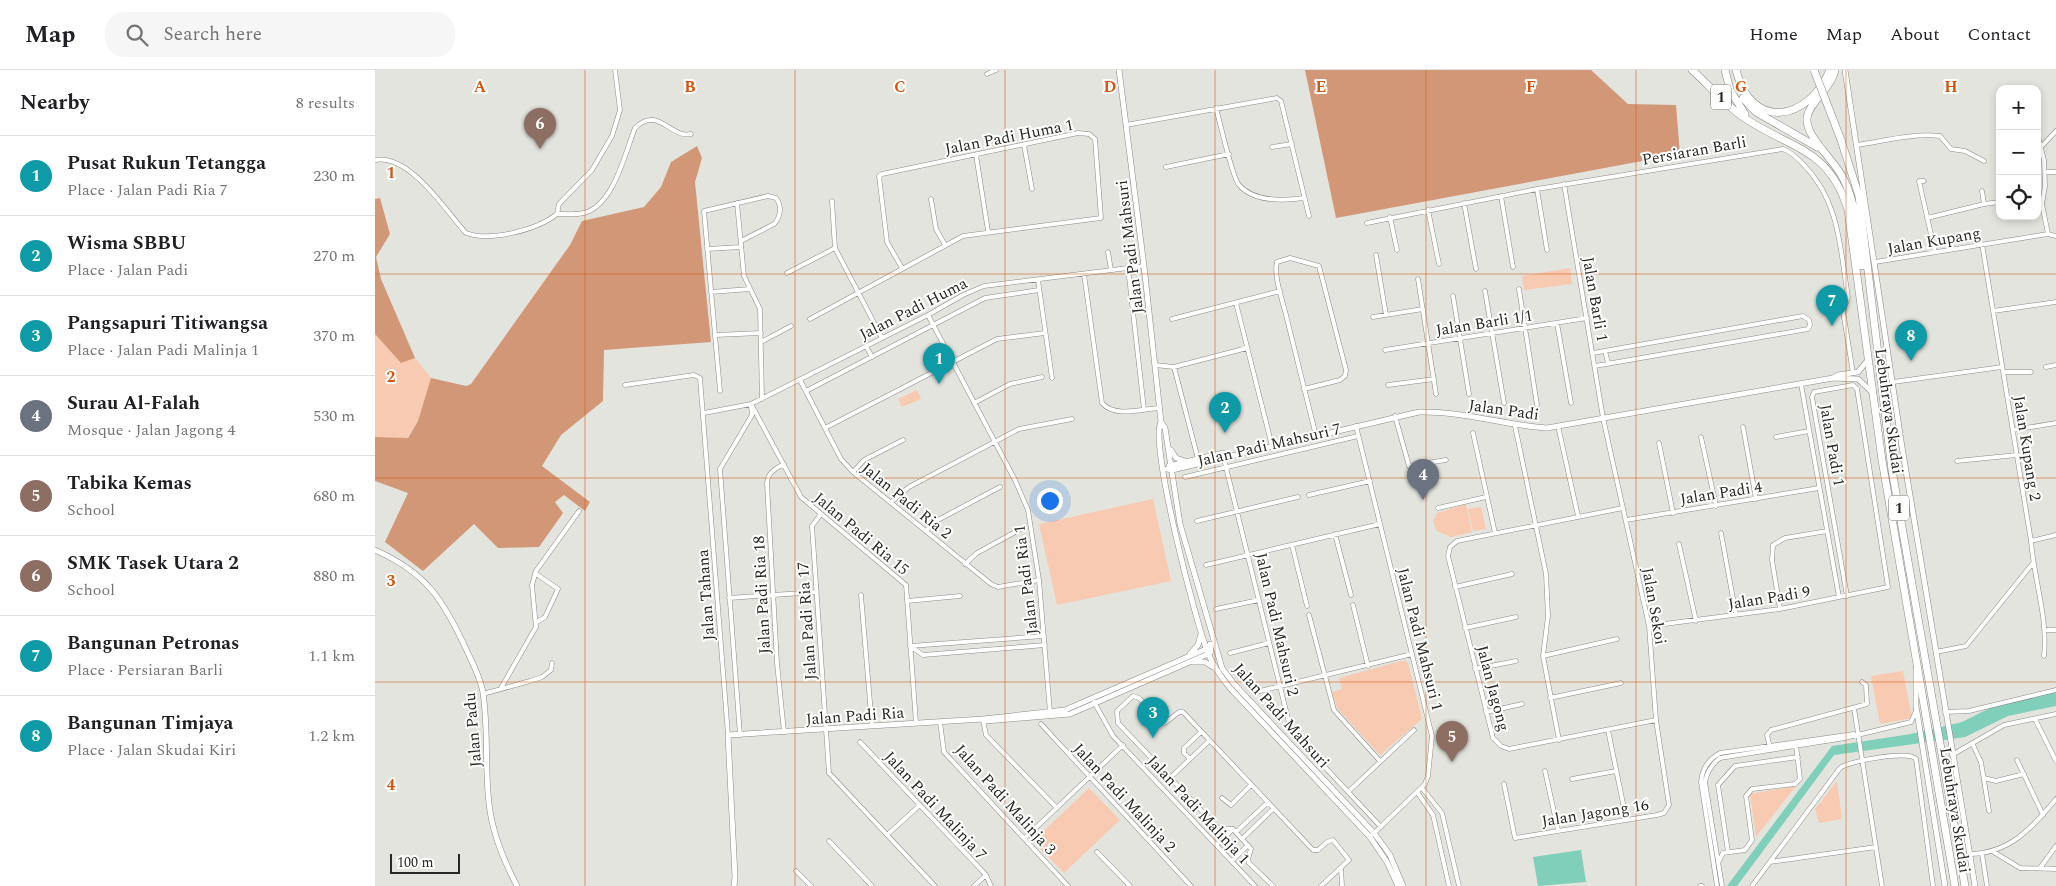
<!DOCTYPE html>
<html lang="en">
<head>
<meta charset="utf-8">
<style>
	:root { --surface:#fff; --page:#f6f6f6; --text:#202124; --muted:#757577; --line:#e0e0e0; --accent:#0b8043 }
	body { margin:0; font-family:Spectral,serif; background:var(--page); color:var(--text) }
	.controls { position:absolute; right:15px; top:15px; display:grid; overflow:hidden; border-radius:10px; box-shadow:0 2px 8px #0003 }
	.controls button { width:45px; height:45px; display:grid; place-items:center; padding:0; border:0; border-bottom:1px solid var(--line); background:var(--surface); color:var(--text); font:25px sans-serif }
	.scale { position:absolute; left:15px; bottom:12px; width:70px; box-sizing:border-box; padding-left:5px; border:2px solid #282826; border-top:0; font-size:14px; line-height:18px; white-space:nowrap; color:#282826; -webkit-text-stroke:4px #fffffe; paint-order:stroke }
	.you { position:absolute; left:674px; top:430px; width:18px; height:18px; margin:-12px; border:4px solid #fff; border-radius:50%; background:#1a73e8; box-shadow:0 0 0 8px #1a73e833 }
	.badge { display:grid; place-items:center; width:32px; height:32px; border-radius:50%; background:var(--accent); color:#fff; font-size:16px; font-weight:700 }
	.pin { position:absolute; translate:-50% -41px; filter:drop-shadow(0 1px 2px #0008) }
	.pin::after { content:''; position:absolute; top:26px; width:18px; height:15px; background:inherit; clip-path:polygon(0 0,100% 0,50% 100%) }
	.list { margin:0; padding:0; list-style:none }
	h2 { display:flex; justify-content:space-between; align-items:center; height:65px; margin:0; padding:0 20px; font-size:21px }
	h2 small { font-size:16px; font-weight:400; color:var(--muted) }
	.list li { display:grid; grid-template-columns:32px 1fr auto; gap:15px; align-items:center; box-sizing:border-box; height:80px; padding:0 20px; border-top:1px solid var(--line) }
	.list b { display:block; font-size:19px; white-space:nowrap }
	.list p { margin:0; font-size:16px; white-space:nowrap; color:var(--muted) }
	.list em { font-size:16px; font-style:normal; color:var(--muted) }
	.icon { flex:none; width:28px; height:28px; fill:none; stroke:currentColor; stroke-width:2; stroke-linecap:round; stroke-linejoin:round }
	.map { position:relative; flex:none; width:1681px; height:816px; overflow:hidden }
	header { display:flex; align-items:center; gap:30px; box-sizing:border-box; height:70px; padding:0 25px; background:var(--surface); border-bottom:1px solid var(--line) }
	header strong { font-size:24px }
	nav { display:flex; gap:28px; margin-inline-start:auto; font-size:18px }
	.search { width:350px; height:45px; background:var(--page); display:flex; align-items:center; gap:12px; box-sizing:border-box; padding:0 18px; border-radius:20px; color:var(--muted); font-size:19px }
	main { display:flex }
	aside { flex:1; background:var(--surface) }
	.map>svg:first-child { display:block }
	.green { fill:#f9cab2 }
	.forest { fill:#d29777 }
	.water { fill:#80cfba }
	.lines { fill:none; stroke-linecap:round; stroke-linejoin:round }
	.street-casing { stroke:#8a8b85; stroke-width:5 }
	.secondary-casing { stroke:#8a8b85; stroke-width:6 }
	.highway-casing { stroke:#8a8b85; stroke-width:8 }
	.street { stroke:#fff; stroke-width:4 }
	.secondary { stroke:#fff; stroke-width:5 }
	.highway { stroke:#fff; stroke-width:7 }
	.highway-bridge-casing { stroke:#8a8b85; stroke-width:8; stroke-linecap:butt }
	.highway-bridge { stroke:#fff; stroke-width:7 }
	.grid { fill:none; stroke:#d5540f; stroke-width:1; stroke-opacity:0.55 }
	.labels { text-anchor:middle; stroke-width:4; stroke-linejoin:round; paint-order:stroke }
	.shield { fill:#fffffe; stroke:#686867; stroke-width:1 }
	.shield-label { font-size:15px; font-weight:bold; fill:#282826 }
	.street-label { font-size:16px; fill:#282826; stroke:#fffffe }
	.grid-label { font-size:16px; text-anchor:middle; font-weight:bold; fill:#d5540f; stroke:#fffffe; stroke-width:4; stroke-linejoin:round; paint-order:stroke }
</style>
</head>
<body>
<header>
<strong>Map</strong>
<div class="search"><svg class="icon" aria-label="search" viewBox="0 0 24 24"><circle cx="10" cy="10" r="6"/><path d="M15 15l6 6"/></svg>Search here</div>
<nav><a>Home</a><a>Map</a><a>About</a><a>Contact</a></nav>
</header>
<main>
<aside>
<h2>Nearby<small>8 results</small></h2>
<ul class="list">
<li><span class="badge" style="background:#0f9aa8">1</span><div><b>Pusat Rukun Tetangga</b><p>Place · Jalan Padi Ria 7</p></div><em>230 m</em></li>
<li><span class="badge" style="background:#0f9aa8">2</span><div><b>Wisma SBBU</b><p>Place · Jalan Padi</p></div><em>270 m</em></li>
<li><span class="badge" style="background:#0f9aa8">3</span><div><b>Pangsapuri Titiwangsa</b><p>Place · Jalan Padi Malinja 1</p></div><em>370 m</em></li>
<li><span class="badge" style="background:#6b7280">4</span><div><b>Surau Al-Falah</b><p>Mosque · Jalan Jagong 4</p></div><em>530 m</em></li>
<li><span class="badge" style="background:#8d6e63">5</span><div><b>Tabika Kemas</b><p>School</p></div><em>680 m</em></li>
<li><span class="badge" style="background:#8d6e63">6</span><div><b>SMK Tasek Utara 2</b><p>School</p></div><em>880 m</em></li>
<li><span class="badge" style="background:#0f9aa8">7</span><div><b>Bangunan Petronas</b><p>Place · Persiaran Barli</p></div><em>1.1 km</em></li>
<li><span class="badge" style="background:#0f9aa8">8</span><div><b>Bangunan Timjaya</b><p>Place · Jalan Skudai Kiri</p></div><em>1.2 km</em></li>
</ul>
</aside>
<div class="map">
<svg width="1681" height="816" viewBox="0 0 1681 816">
	<rect width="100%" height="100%" fill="#e3e4dd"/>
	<path class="green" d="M1195,198L1197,214L1149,220L1147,206Z
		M0,264L26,293L40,288L56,308L43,351L32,368L0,367Z
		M542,320L546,329L527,337L523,329Z
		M778,429L796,511L682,535L664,454Z
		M1091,434L1097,462L1076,467L1062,461L1058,451L1062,443Z
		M1106,437L1111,459L1098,461L1093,439Z
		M1030,590L1033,593L1047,649L1005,685L962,638L957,622L967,619L964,608Z
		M1528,601L1537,648L1505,654L1496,606Z
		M1462,711L1467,749L1444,753L1440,739Z
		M1421,716L1381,767L1375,724Z
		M714,718L745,750L689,803L658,771Z"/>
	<path class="forest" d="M930,0H1216L1253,34L1301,35L1305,84L961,148Z
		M322,76L327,88L320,112L336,272L229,280L228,331L186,365L167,396L215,432L210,441L189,425L180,432L188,443L164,477L123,478L99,454L48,501L10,472L33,423L0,411V367L33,368L43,351L56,308L91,316L96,314L195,175L207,151L269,137L286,117L296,92Z
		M5,128L15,164L1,187L6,209L40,288L26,293L0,264V129Z"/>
	<path class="water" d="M1681,621V636L1633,646L1590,667L1459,685L1362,816H1352L1457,676L1536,664L1587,652L1617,637Z
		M1206,780L1211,812L1163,816L1158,787Z"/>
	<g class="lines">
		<g class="street-casing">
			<path id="street" d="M612,4L621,0
				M841,38C845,52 857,107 864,115C879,132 908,131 929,128
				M751,55L902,28L906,31L934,146
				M1663,66L1669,90L1670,116L1667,134L1673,164
				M649,75L657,119
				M1483,75C1509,71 1538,63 1565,66L1576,79L1590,81L1609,91
				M1667,76L1681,61
				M897,77L917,74
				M601,85L613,161
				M0,90C35,84 70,140 91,163C115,172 162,160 182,144
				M791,97L854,84
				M1670,102H1681
				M1549,111H1544L1560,182
				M1162,119L1172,180
				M1126,126L1138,197
				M556,129L561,159L570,175
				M457,131L460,178L507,268
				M362,133L369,206L385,239L387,329
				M1089,133L1101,199
				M1609,134L1625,132
				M1053,140L1064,194
				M182,144C190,144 201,145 209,143C239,135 250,83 260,58C283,35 296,69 316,64
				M182,144L184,134L217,100L237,66L245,40L240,0
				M1015,147L1022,180
				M1552,148L1609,134L1607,121
				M992,153L1162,119L1408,79C1417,82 1423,89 1429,95C1465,132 1465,179 1473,227L1468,241L1478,303
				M1607,174L1656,471C1659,510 1673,547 1669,586
				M332,179L366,177
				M733,182L736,200
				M1001,185L1011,245
				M1500,192L1673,164L1681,166
				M753,198L769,339
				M412,203L460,178
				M709,204L727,333C740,348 767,339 784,338
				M1043,209L1061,324
				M663,210L677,308
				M1144,219L1162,335
				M1110,221L1129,333
				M336,222L375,219
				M1078,226L1094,324
				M861,233L897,376
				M1618,241L1681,232
				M553,245L640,410L653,440L664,510L675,642
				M998,247L1048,239
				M435,249L588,166L726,148L720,69L714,64L703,63L507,104L504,106L512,172L527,198
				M797,249L905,221
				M1182,253L1196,333
				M340,265L386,263
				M386,272L416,256
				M491,276L497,287
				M1010,280L1212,248
				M1230,281L1233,293
				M1218,283L1428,246L1434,250L1435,255L1433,259L1220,296
				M780,295L799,297L872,278
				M799,297L823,389
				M1671,297L1681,295
				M1628,302H1656
				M425,310L466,389L478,402L616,514L623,517L664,510
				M1518,312L1627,297
				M1426,314L1464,527
				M250,315L319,305L325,308L353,665
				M1013,315L1059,309
				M929,319L965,310L970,306L971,300L944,196L915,188L902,192C898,206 909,235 912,249C922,288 931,327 941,366
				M345,321L329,141L393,126L401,128C407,136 406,147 399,154L366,171
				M431,321L610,228L664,220
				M599,333L635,314L667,307
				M376,334L426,427L531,515L541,653
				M329,343L376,334L553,245L588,225L609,216L769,196
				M1020,346L1034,396L1071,390
				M981,356L1057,666L1053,706L1050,714L995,767
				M1140,356L1171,504L1173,546L1168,586L1184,670
				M1183,356L1203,446
				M1368,357L1381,429
				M450,358L622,269L670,263
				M1638,360L1681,353
				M1098,363L1120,463
				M1326,367L1341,436
				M1401,367L1434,361
				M1284,373L1298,443
				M848,385L916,661L1006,757
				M1582,391L1642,385
				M409,394C400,399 392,403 392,414L402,593L409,662
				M478,402L489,390L528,370
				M810,407L983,366
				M934,425L995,411
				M516,432L534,417L644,359L697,349
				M1063,438L1111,427
				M1248,438L1082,471L1075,477L1073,486L1118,668L1126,676L1134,679L1281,650
				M446,444L437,456L454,703L560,816
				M1251,450L1444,418
				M822,451L923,427
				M551,461L561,451L625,417
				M1346,463L1361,545
				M960,464L976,525
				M1656,471L1681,465
				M1304,474L1321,551
				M917,475L932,536
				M590,494L602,483L644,460
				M831,495L1005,454
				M160,503L183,519L170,547L162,552
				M1080,517L1137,504
				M486,525L497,656
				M354,528L442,522
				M532,531L585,526
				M978,535L993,596
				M841,539L884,530
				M1405,539L1397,490L1398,475L1410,468L1452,461
				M934,545L959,640L1005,691
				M1274,556L1405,539L1513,517L1482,319L1478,315L1439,322L1437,327L1472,526
				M1090,558L1141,547
				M1671,560H1681
				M535,576L548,585L670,575
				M535,576L669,566
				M1561,582L1591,576L1658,493
				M855,583L894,573
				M1168,586L1242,569
				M1100,599L1141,591
				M126,618L161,557L157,515L161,501L204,441
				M881,622L1037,584
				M108,624L155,611L167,607L176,600L177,593
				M1175,628L1246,613
				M719,632L738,666L880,816
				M1479,638L1507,816
				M1111,642L1147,634
				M1570,642L1594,641L1681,620
				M1660,649L1681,691
				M608,650L611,665L682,738
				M565,652L569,682L693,816
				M666,654L816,816
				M1233,660L1251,748
				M365,665L345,399L377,345L376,336
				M485,672L595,788L611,805L616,816
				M1598,675L1606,692L1614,741
				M1395,678L1392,665L1396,660L1492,634L1491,615L1487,612
				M1577,685L1629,655L1681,644
				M815,689L809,683V678L826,662
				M1642,690L1668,745
				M1170,701L1183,760
				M796,707L834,671
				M1609,708L1621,711L1649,704
				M1197,709L1241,701
				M1129,714L1140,768L1282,745L1289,743L1294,735L1281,650L1274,556L1228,348L1189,114
				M1047,718L1067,743L1084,816
				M973,722L1039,660
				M1042,722L1058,745L1074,816
				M847,728L856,735L876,715
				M861,762L892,733
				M512,765L545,735
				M650,768L748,675
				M867,769L898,739
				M454,771L497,816
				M841,775L858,759
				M1617,781L1645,798L1681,799
				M722,782L755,816
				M1353,782L1343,715L1360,696L1423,687
				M1594,784C1634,784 1657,758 1681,729
				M1607,784L1612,816
				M857,791L873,775
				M1344,791L1348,783L1370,780L1377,770L1371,726L1377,719L1420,714L1425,709L1421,675
				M1395,792L1501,777
				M966,798L967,816
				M1665,798L1681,776
				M421,801L436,816
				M599,816L611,805
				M898,816L874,793L873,789L876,779L858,759L843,758L743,653L742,641L758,626L764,628L790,653L804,642H808L938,780H943L952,772L958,770L974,790L946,816
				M1325,816H1327
				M1342,816L1326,712C1327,699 1334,689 1345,683L1479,664
				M1347,816L1330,712C1332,702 1337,694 1345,688L1470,668L1528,654L1536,652L1541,641
				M1377,816L1465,698C1474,691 1534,680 1541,689L1558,816"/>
		</g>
		<g class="secondary-casing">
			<path id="secondary" d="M744,0L769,196L786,352C774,372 821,554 833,583C838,596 846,607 855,618L995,767L1012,792L1023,816
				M1470,0L1527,377L1600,816
				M1458,308L1463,305L1483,302L1493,290
				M786,352L790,358L805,454L847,598L859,614L999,763L1015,785L1028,816
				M796,380L801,388L810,391
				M794,396L848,383L856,386
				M792,399L797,400L1044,342C1087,341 1129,355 1172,358L1458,308L1483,309L1497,322
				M0,480C52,503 69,531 92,581C98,594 106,609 108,623C114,662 109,703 115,741C119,767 130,793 142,816
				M815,584L823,575L826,564
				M818,592H830L838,597
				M1541,599V636L1570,816
				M608,649L611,651L695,644L833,584L836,582L835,574
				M359,816L360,807L353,665L608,649L690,640L831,579"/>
		</g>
		<g class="highway-casing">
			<path id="highway" d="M1317,0C1335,16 1351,36 1371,49C1418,80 1454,78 1473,140L1507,390L1580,816
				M1350,0L1355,20L1370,44
				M1361,0C1376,61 1433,52 1455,0
				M1460,0C1456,19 1432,35 1432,49C1431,68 1461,91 1469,110C1482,136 1483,168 1487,196
				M1368,28L1381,42L1442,77
				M1466,70L1484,126L1517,400L1590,816"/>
		</g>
		<use href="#street" class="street"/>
		<use href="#secondary" class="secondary"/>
		<use href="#highway" class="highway"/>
		<g class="highway-bridge-casing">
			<path id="highway-bridge" d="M1439,0L1466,70"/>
		</g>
		<use href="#highway-bridge" class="highway-bridge"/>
	</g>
	<path class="grid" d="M210,0V816M420,0V816M630,0V816M840,0V816M1051,0V816M1261,0V816M1471,0V816M0,204H1681M0,408H1681M0,612H1681"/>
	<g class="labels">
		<g class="shield">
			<rect x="1336" y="14.5" width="20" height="25" rx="4"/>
			<rect x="1514" y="425.5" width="20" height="25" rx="4"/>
		</g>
		<g class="shield-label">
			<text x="1346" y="32">1</text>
			<text x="1524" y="443">1</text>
		</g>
		<g class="street-label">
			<text transform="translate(634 66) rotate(-11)" y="6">Jalan Padi Huma 1</text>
			<text transform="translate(1319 80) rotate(-10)" y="6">Persiaran Barli</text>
			<text transform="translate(1559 170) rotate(-10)" y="6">Jalan Kupang</text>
			<text transform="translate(754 177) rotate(-97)" y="6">Jalan Padi Mahsuri</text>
			<text transform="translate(1221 229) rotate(80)" y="6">Jalan Barli 1</text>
			<text transform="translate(538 238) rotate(-27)" y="6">Jalan Padi Huma</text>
			<text transform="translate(1109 252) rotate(-9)" y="6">Jalan Barli 1/1</text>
			<text transform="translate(1129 339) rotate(8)" y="6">Jalan Padi</text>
			<text transform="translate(1515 341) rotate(82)" y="6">Lebuhraya Skudai</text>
			<text transform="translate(894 374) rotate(-13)" y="6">Jalan Padi Mahsuri 7</text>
			<text transform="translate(1458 375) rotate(80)" y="6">Jalan Padi 1</text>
			<text transform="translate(1653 378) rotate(81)" y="6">Jalan Kupang 2</text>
			<text transform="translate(1346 422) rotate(-9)" y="6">Jalan Padi 4</text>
			<text transform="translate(532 430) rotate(39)" y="6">Jalan Padi Ria 2</text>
			<text transform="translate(487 463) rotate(40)" y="6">Jalan Padi Ria 15</text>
			<text transform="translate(650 510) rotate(-97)" y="6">Jalan Padi Ria 1</text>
			<text transform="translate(330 525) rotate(-94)" y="6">Jalan Tahana</text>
			<text transform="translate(386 525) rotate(-93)" y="6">Jalan Padi Ria 18</text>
			<text transform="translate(1394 527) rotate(-9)" y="6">Jalan Padi 9</text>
			<text transform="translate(1280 536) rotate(80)" y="6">Jalan Sekoi</text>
			<text transform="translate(431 551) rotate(-94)" y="6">Jalan Padi Ria 17</text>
			<text transform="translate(903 554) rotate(77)" y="6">Jalan Padi Mahsuri 2</text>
			<text transform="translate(1046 569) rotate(76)" y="6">Jalan Padi Mahsuri 1</text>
			<text transform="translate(1119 618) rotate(75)" y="6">Jalan Jagong</text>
			<text transform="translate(480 645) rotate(-4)" y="6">Jalan Padi Ria</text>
			<text transform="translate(907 645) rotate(48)" y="6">Jalan Padi Mahsuri</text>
			<text transform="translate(97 660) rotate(-95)" y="6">Jalan Padu</text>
			<text transform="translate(750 727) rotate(47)" y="6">Jalan Padi Malinja 2</text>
			<text transform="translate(631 729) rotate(48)" y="6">Jalan Padi Malinja 3</text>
			<text transform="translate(561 735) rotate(47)" y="6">Jalan Padi Malinja 7</text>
			<text transform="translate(824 739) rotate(47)" y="6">Jalan Padi Malinja 1</text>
			<text transform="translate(1581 740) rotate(81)" y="6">Lebuhraya Skudai</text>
			<text transform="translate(1220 742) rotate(-9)" y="6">Jalan Jagong 16</text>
		</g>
	</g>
	<g class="grid-label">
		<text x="105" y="22">A</text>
		<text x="315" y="22">B</text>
		<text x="525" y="22">C</text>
		<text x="735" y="22">D</text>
		<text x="946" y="22">E</text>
		<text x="1156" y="22">F</text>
		<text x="1366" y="22">G</text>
		<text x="1576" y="22">H</text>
		<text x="16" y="108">1</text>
		<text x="16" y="312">2</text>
		<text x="16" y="516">3</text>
		<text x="16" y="720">4</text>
	</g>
</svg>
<div class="controls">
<button>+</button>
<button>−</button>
<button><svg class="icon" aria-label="locate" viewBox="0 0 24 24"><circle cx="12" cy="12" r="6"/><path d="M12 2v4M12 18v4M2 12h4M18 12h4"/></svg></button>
</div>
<div class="scale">100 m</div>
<div class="you"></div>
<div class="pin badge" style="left:564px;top:314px;background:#0f9aa8">1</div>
<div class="pin badge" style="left:850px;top:363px;background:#0f9aa8">2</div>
<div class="pin badge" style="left:778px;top:668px;background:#0f9aa8">3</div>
<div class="pin badge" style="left:1048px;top:430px;background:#6b7280">4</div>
<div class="pin badge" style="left:1077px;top:692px;background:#8d6e63">5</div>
<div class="pin badge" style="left:165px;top:79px;background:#8d6e63">6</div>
<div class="pin badge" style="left:1457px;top:256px;background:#0f9aa8">7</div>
<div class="pin badge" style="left:1536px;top:291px;background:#0f9aa8">8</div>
</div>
</main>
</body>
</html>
